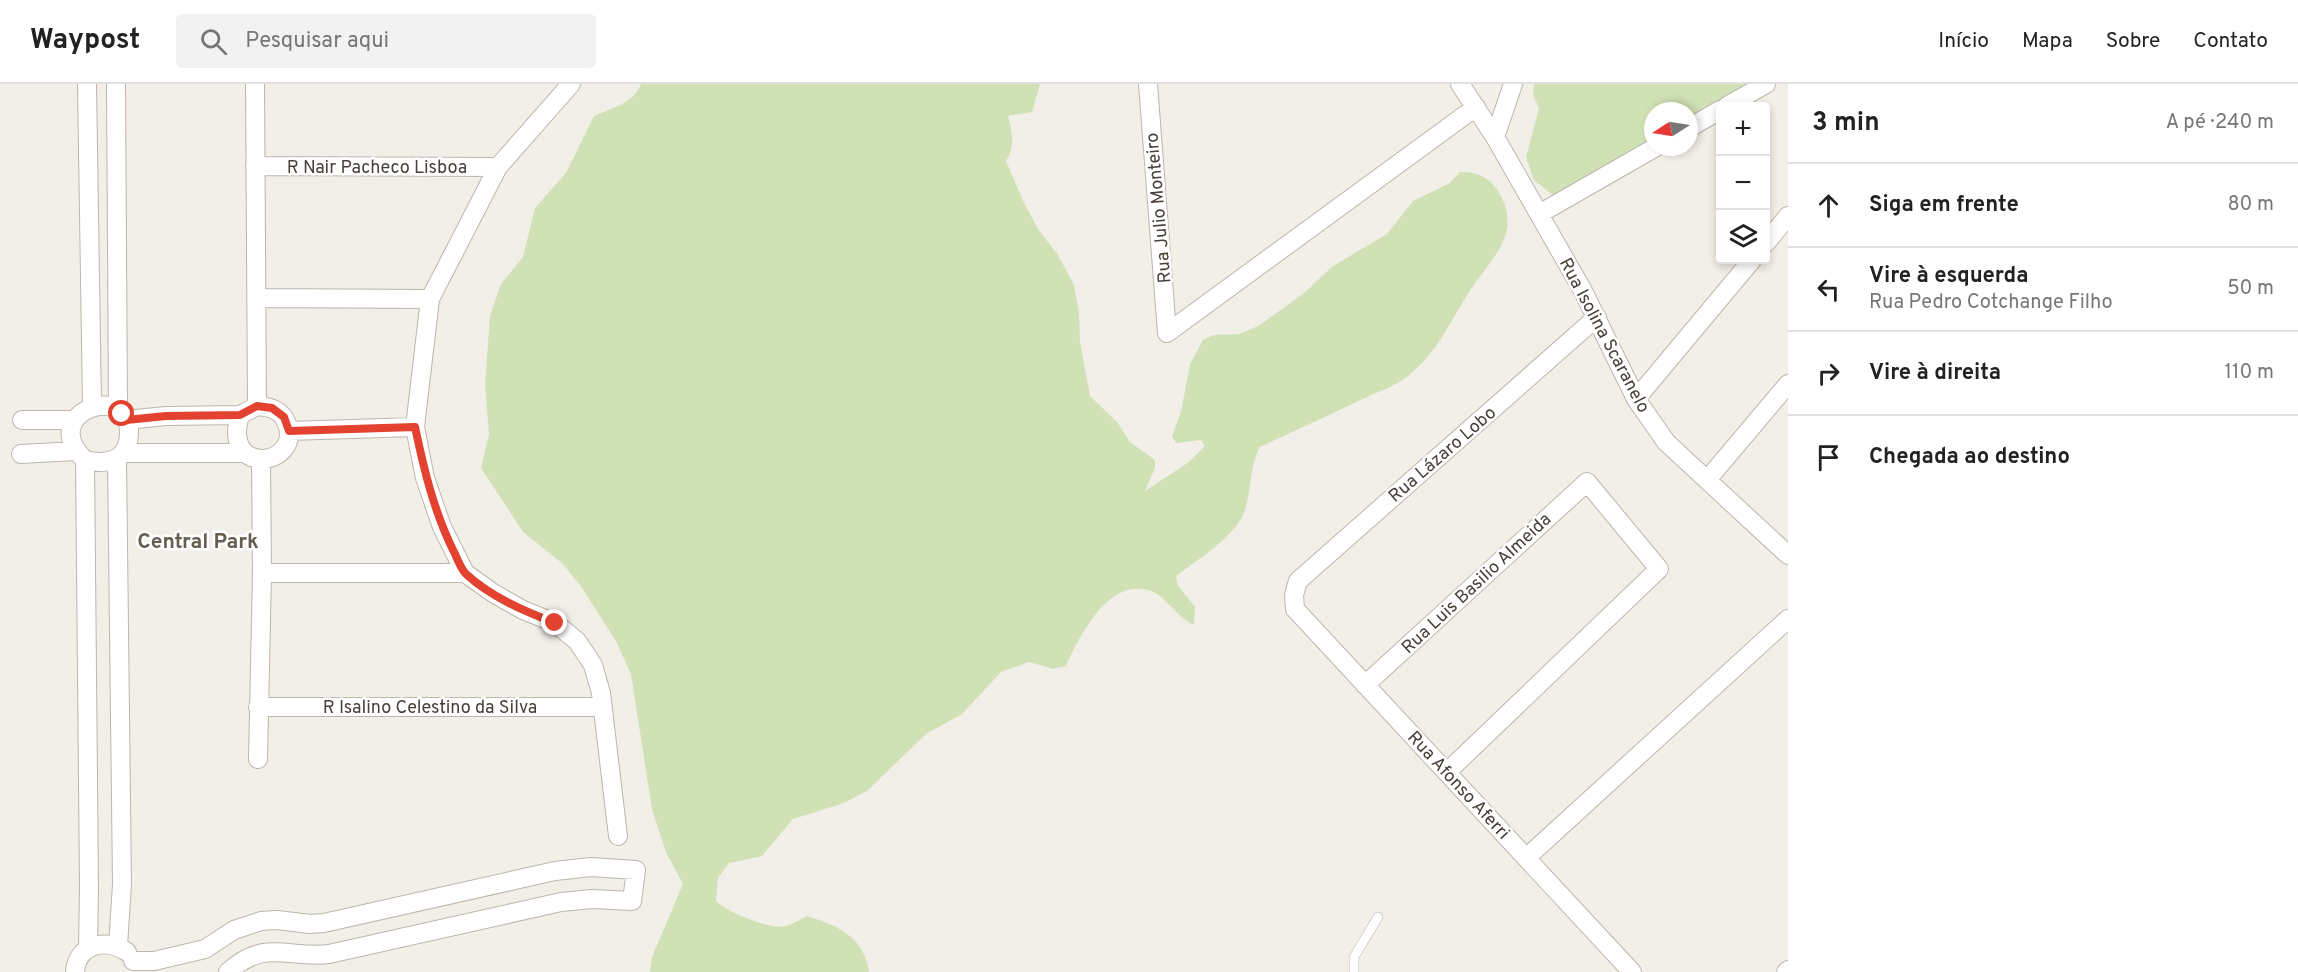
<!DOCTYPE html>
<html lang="pt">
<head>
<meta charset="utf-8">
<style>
	:root { --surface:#fff; --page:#f2f2f2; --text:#222; --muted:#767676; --line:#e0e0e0 }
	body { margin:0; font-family:Overpass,sans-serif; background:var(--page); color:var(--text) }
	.controls { position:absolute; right:18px; top:18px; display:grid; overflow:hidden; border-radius:6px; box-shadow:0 3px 9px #0003 }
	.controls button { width:54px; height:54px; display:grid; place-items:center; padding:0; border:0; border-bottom:2px solid var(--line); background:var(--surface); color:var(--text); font:30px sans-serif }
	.compass { position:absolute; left:1644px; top:18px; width:54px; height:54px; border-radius:50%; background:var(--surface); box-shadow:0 3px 9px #0003; rotate:258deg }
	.stop { position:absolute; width:18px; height:18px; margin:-14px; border:4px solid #e2422f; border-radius:50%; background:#fff }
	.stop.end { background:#e2422f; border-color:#fff; box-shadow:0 2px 6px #0008 }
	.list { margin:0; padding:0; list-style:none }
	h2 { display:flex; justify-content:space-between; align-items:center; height:78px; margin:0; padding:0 24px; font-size:26px }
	h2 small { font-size:20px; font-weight:400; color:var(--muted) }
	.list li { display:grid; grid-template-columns:39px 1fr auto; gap:18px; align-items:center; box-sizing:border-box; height:84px; padding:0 24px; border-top:2px solid var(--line) }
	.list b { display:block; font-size:22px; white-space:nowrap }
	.list p { margin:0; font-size:20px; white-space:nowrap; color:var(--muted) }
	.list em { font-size:20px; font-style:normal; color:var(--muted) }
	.icon { flex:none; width:33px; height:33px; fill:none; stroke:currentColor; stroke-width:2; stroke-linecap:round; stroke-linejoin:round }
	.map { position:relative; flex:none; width:1788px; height:888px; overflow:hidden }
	header { display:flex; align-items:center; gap:36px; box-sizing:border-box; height:84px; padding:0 30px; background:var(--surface); border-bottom:2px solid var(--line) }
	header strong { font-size:28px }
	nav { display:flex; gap:33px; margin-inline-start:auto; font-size:21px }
	.search { width:420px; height:54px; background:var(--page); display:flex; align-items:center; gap:15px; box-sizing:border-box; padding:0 21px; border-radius:6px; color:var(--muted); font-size:22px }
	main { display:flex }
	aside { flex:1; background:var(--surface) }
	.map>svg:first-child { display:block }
	.green { fill:#d0e2b5 }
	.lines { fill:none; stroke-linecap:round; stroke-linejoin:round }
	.lane-casing { stroke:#bcb6ac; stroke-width:10 }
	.street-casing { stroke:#bcb6ac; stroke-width:20 }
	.lane { stroke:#fff; stroke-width:9 }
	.street { stroke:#fff; stroke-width:18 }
	.route { stroke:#e2422f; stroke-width:8 }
	.labels { text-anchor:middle; stroke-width:5; stroke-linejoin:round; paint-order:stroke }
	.street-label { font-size:18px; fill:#453f37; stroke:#fff }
	.quarter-label { font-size:21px; font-weight:bold; fill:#665c50; stroke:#fff }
</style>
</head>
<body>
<header>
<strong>Waypost</strong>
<div class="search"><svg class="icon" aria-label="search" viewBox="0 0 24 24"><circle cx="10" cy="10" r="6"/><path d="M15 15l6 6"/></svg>Pesquisar aqui</div>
<nav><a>Início</a><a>Mapa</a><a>Sobre</a><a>Contato</a></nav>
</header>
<main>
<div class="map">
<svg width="1788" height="888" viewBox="0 0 1788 888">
	<rect width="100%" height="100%" fill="#f2eee8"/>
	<path class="green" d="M641,0H1040L1032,28L1008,32C1012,49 1016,61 1006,77L1024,119L1038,145L1058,171L1074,201L1079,229L1080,258L1090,312L1117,338L1130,358L1155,376V384L1145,407L1189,378L1205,362L1201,356L1176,359L1172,352L1181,328L1190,280L1203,256L1214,251L1240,250L1260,241L1304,209L1333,182L1387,150L1413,117L1450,99L1460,88C1477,88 1488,92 1498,107C1524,150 1491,174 1469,208C1450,238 1437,269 1408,292C1396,302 1377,308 1363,315C1329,331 1294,347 1260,363C1249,383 1252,405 1245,426C1237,452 1197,476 1176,492L1177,500L1195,523L1194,541C1177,533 1164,511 1151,507C1108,492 1080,552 1066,582L1053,585L1029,578L1001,588L962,630L926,650L867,707L844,719L793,735L762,772L729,779L718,794L716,817C728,828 769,846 786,842C793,840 801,835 807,832C839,842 864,853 869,888H650L652,873L683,800L666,768L652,725L631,590L616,557L580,501L562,479L523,448L481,384L489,350L485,300L490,232L501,200L523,173L535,124L566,89L594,32C612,24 634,19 641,0Z
		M1534,0H1768L1689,52V27H1653V63H1671L1601,106L1579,116L1557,115L1534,96L1526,73L1539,24L1533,11Z"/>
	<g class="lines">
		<g class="lane-casing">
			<path id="lane" d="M1354,888V873L1378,833"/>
		</g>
		<g class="street-casing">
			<path id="street" d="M87,0L92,322
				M116,0L118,326
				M255,0L257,322
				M571,0L498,83L430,215L415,343L425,394L442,443L465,489L493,509L523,526L555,539L577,557L593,581L601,609L618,752
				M1148,0L1167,249
				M1460,0L1495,53L1583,207L1636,315L1666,358L1788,471
				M1727,22L1766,0
				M1689,44L1720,26
				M1495,53L1513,0
				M255,82L498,83
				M1539,130L1656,63
				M1766,159L1788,132
				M256,214L430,215
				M1597,233L1298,497L1294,511L1295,525L1632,888
				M1167,249L1476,23
				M1636,315L1752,176
				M257,322C271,323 282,326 287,340C302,383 221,393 240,331Z
				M22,336H74
				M126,336L166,332L240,331
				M289,347L415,343
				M123,369H244
				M21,370L76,367
				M117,375L122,800L118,862
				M85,376C107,381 128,377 129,350C132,296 35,328 85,376L89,803L88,865
				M1707,396L1788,300
				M262,489H465
				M1365,601L1587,398L1659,485L1447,688
				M258,623H602
				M258,675L262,489L261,376
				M1526,774L1788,535
				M133,877H154L205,865L234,846L261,837L277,836L310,840L324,839L555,787L591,783L636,786L632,817L592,815L561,818L329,870C288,875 265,854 228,888
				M75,888C77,859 107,854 127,868
				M1786,888L1788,886"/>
		</g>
		<use href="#lane" class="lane"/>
		<use href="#street" class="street"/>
	</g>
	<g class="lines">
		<path class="route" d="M122,330L126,336L166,332L240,331L257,322L272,324L284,333L289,347L415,343C424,386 434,427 453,466C457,473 460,484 466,490C491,513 524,527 555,539"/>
	</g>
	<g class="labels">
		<g class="street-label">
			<text x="377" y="89">R Nair Pacheco Lisboa</text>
			<text transform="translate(1158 124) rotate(-95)" y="6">Rua Julio Monteiro</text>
			<text transform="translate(1605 251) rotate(62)" y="6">Rua Isolina Scaranelo</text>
			<text transform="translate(1442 370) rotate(-41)" y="6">Rua Lázaro Lobo</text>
			<text transform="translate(1476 499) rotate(-43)" y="6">Rua Luis Basilio Almeida</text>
			<text x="430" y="629">R Isalino Celestino da Silva</text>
			<text transform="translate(1459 701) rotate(47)" y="6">Rua Afonso Aferri</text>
		</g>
		<g class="quarter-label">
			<text x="198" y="464">Central Park</text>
		</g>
	</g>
</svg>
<div class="controls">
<button>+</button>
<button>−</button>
<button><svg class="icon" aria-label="layers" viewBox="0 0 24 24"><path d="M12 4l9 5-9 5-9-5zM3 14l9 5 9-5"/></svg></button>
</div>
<svg class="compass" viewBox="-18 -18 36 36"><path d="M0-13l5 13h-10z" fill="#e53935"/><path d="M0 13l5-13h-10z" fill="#767676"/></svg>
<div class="stop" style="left:122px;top:330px"></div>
<div class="stop end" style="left:555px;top:539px"></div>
</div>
<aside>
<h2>3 min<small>A pé · 240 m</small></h2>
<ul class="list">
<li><svg class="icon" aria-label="ahead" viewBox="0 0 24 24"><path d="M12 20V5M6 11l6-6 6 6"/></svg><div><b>Siga em frente</b></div><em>80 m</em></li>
<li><svg class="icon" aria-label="left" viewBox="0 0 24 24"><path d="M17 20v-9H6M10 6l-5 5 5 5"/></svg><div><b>Vire à esquerda</b><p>Rua Pedro Cotchange Filho</p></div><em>50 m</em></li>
<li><svg class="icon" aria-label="right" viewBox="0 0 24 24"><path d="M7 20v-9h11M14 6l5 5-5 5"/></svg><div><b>Vire à direita</b></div><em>110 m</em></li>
<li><svg class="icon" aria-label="arrive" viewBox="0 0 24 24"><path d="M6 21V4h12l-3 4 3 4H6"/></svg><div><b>Chegada ao destino</b></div></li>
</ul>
</aside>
</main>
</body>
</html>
